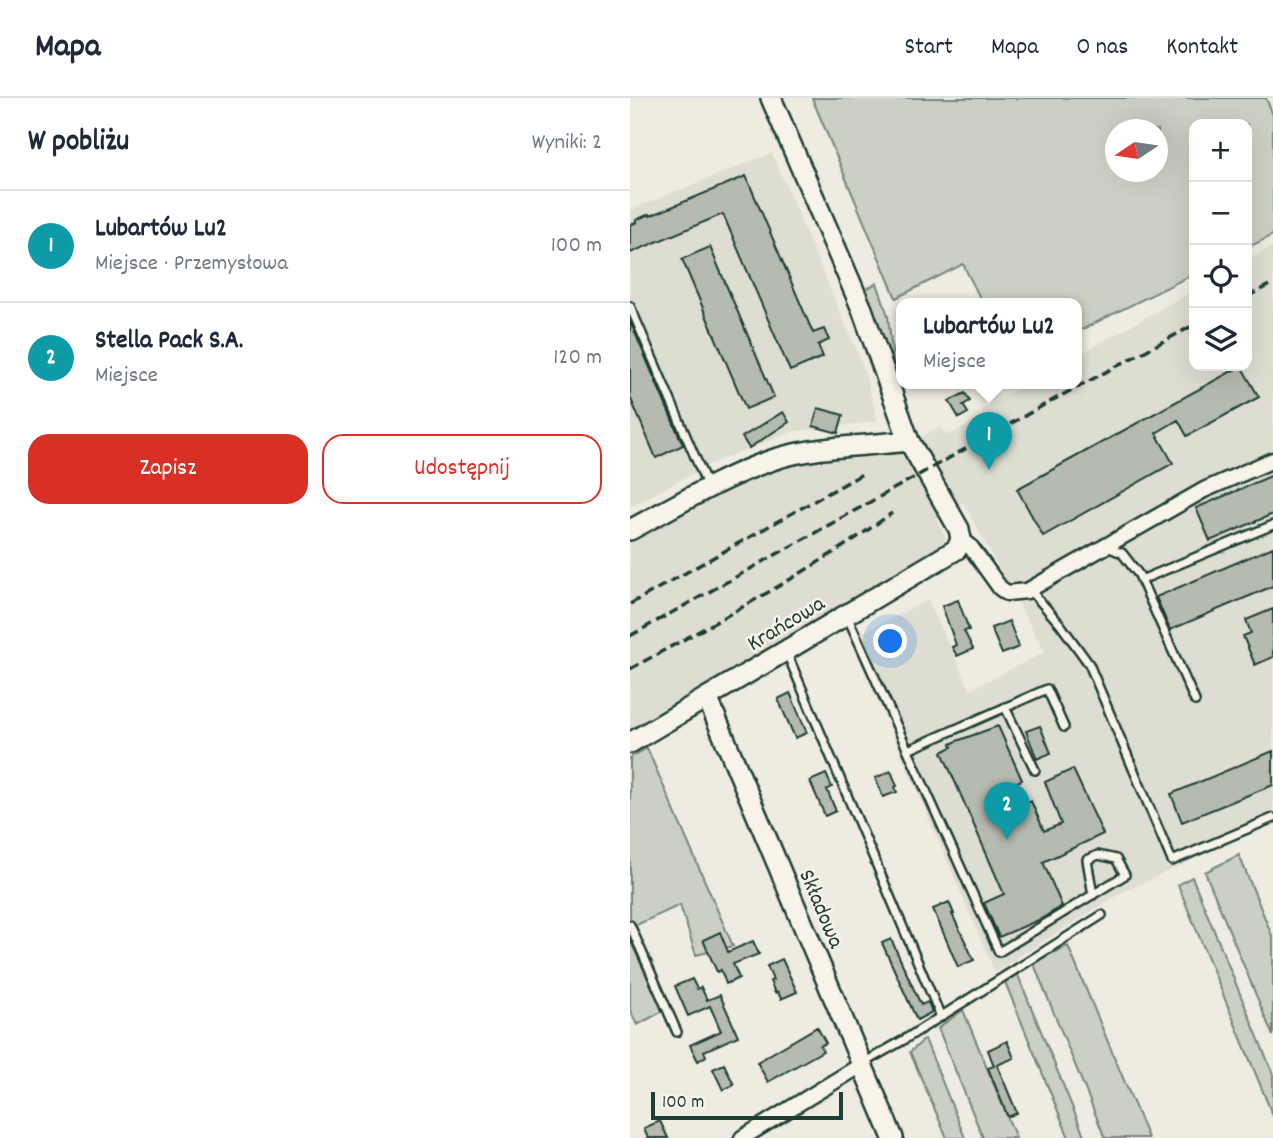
<!DOCTYPE html>
<html lang="pl">
<head>
<meta charset="utf-8">
<style>
	:root { --surface:#fff; --page:#f6f6f7; --text:#1f2937; --muted:#747a83; --line:#e0e1e3; --accent:#d93025 }
	body { margin:0; font-family:Dekko,sans-serif; background:var(--page); color:var(--text) }
	.controls { position:absolute; right:21px; top:21px; display:grid; overflow:hidden; border-radius:14px; box-shadow:0 7px 28px #0002 }
	.controls button { width:63px; height:63px; display:grid; place-items:center; padding:0; border:0; border-bottom:2px solid var(--line); background:var(--surface); color:var(--text); font:35px sans-serif }
	.compass { position:absolute; left:475px; top:21px; width:63px; height:63px; border-radius:50%; background:var(--surface); box-shadow:0 7px 28px #0002; rotate:257deg }
	.scale { position:absolute; left:21px; bottom:18px; width:192px; box-sizing:border-box; padding-left:7px; border:4px solid #1f3d34; border-top:0; font-size:19px; line-height:24px; white-space:nowrap; color:#1f3d34; -webkit-text-stroke:5px #f7f3e8; paint-order:stroke }
	.you { position:absolute; left:261px; top:544px; width:24px; height:24px; margin:-18px; border:5px solid #fff; border-radius:50%; background:#1a73e8; box-shadow:0 0 0 10px #1a73e833 }
	.badge { display:grid; place-items:center; width:46px; height:46px; border-radius:50%; background:var(--accent); color:#fff; font-size:23px; font-weight:700 }
	.pin { position:absolute; translate:-50% -58px; filter:drop-shadow(0 2px 4px #0008) }
	.pin::after { content:''; position:absolute; top:37px; width:24px; height:21px; background:inherit; clip-path:polygon(0 0,100% 0,50% 100%) }
	.popup { position:absolute; left:266px; top:200px; width:186px; height:91px; box-sizing:border-box; display:grid; place-content:center; border-radius:14px; background:var(--surface); filter:drop-shadow(0 2px 5px #0005); font-size:23px; white-space:nowrap; color:var(--muted) }
	.popup b { font-size:26px; color:var(--text) }
	.popup::after { content:''; position:absolute; left:50%; top:100%; margin-left:-14px; border:14px solid transparent; border-top-color:var(--surface) }
	.list { margin:0; padding:0; list-style:none }
	h2 { display:flex; justify-content:space-between; align-items:center; height:91px; margin:0; padding:0 28px; font-size:30px }
	h2 small { font-size:23px; font-weight:400; color:var(--muted) }
	.list li { display:grid; grid-template-columns:46px 1fr auto; gap:21px; align-items:center; box-sizing:border-box; height:112px; padding:0 28px; border-top:2px solid var(--line) }
	.list b { display:block; font-size:26px; white-space:nowrap }
	.list p { margin:0; font-size:23px; white-space:nowrap; color:var(--muted) }
	.list em { font-size:23px; font-style:normal; color:var(--muted) }
	.actions { display:flex; gap:14px; padding:21px 28px }
	.actions a { flex:1; padding:16px 0; border:2px solid var(--accent); border-radius:21px; text-align:center; font-size:24px; color:var(--accent) }
	.actions .main { background:var(--accent); color:#fff }
	.icon { flex:none; width:38px; height:38px; fill:none; stroke:currentColor; stroke-width:2; stroke-linecap:round; stroke-linejoin:round }
	.map { position:relative; flex:none; width:643px; height:1040px; overflow:hidden }
	header { display:flex; align-items:center; gap:42px; box-sizing:border-box; height:98px; padding:0 35px; background:var(--surface); border-bottom:2px solid var(--line) }
	header strong { font-size:33px }
	nav { display:flex; gap:38px; margin-inline-start:auto; font-size:24px }
	main { display:flex }
	aside { flex:1; background:var(--surface) }
	.map>svg:first-child { display:block }
	.built { fill:#ddddd2 }
	.green { fill:#cccfc4; stroke:#76867c; stroke-width:2; fill-rule:evenodd }
	.building { fill:#b5bbb0; stroke:#1f3d34; stroke-width:2 }
	.lines { fill:none; stroke-linecap:round; stroke-linejoin:round }
	.lane-casing { stroke:#1f3d34; stroke-width:12 }
	.street-casing { stroke:#1f3d34; stroke-width:19 }
	.secondary-casing { stroke:#1f3d34; stroke-width:24 }
	.lane { stroke:#f7f3e8; stroke-width:7 }
	.street { stroke:#f7f3e8; stroke-width:14 }
	.secondary { stroke:#f7f3e8; stroke-width:19 }
	.rail { stroke:#1f3d34; stroke-width:3.5; stroke-dasharray:10 5; stroke-linecap:butt }
	.labels { text-anchor:middle; stroke-width:5; stroke-linejoin:round; paint-order:stroke }
	.street-label { font-size:23px; fill:#1f3d34; stroke:#f7f3e8 }
</style>
</head>
<body>
<header>
<strong>Mapa</strong>
<nav><a>Start</a><a>Mapa</a><a>O nas</a><a>Kontakt</a></nav>
</header>
<main>
<aside>
<h2>W pobliżu<small>Wyniki: 2</small></h2>
<ul class="list">
<li><span class="badge" style="background:#0f9aa8">1</span><div><b>Lubartów Lu2</b><p>Miejsce · Przemysłowa</p></div><em>100 m</em></li>
<li><span class="badge" style="background:#0f9aa8">2</span><div><b>Stella Pack S.A.</b><p>Miejsce</p></div><em>120 m</em></li>
</ul>
<div class="actions"><a class="main">Zapisz</a><a>Udostępnij</a></div>
</aside>
<div class="map">
<svg width="643" height="1040" viewBox="0 0 643 1040">
	<rect width="100%" height="100%" fill="#eeece1"/>
	<filter id="ink" filterUnits="userSpaceOnUse"><feTurbulence type="fractalNoise" baseFrequency=".0143" numOctaves="2"/><feDisplacementMap in="SourceGraphic" scale="14" xChannelSelector="R" yChannelSelector="G"/><feConvolveMatrix kernelMatrix="1 2 1 2 8 2 1 2 1" color-interpolation-filters="sRGB"/></filter>
	<g filter="url(#ink)">
		<path class="built" d="M142,55L232,266L248,323L161,334L82,365L0,409V112Z
			M643,148V725L491,795L365,874L221,540L298,502L340,592L415,554L333,404L305,419L317,443L0,636V443L126,376L166,365L258,358L309,329L318,337L322,336L354,319L351,312L396,286H446L447,258L564,192V268H617V162Z"/>
		<path class="green" d="M182,0H636L643,17V137L617,150V26H564V176L447,234L446,206H353L333,166L266,200ZM486,32H528V74H486Z
			M247,185L258,218L265,280L233,193Z
			M17,650L103,848L66,857L50,807L0,830V660Z
			M609,757L643,840V938L575,774Z
			M562,779L643,976V1018L548,787Z
			M0,842L33,913L7,927L0,912Z
			M438,848L518,1040H475L403,864Z
			M387,875L455,1040H456H439L375,884Z
			M333,912L386,1040H353L308,930Z
			M295,941L335,1040H317L280,954Z"/>
		<path class="building" d="M116,78L183,235L194,231L199,242L188,247L193,259L160,273L93,116L0,155V127L7,124L6,122L19,116L20,118Z
			M80,149L144,299L116,311L52,161Z
			M0,223L53,347L26,360L0,299Z
			M611,268L629,299L557,338L548,322L526,335L543,365L413,438L387,391Z
			M335,295L340,303L333,307L338,315L329,320L319,303Z
			M188,310L213,317L208,335L183,328Z
			M153,314L159,324L119,350L112,339Z
			M643,377V416L580,443L566,410Z
			M643,449V488L540,532L526,499Z
			M328,502L339,532L334,533L343,551L327,558L322,549L326,547L312,508Z
			M643,511V559L625,567L613,538L621,535L616,522Z
			M379,523L389,549L372,556L361,530Z
			M160,595L177,635L165,640L148,601Z
			M368,628L392,682L380,687L389,709L401,703L414,733L431,726L415,684L443,671L473,736L413,764L432,808L411,821L369,839L354,805L374,796L312,654L322,649L321,646L327,643Z
			M410,628L421,655L407,661L396,633Z
			M643,653V687L552,724L541,696Z
			M261,673L267,688L265,689L267,694L253,699L245,680Z
			M196,676L202,689L197,692L206,713L195,718L180,683Z
			M319,804L324,816H322L344,862L328,869L303,811Z
			M90,834L98,854L123,843L129,856L103,866L109,880L96,886L91,872L87,874L73,842Z
			M261,841L291,907L298,904L302,914L287,922L252,845Z
			M152,861L167,894L151,901L148,894L145,895L140,883L143,882L137,868Z
			M62,881L67,891L71,889L77,902L90,897L108,938L74,953L76,958L68,963L60,947L91,933L80,908L58,918L45,888Z
			M187,929L196,945L190,948L193,953L138,984L127,964Z
			M377,943L384,960L367,967L387,1015L378,1019L358,970L364,968L358,952Z
			M94,966L104,987L93,992L83,971Z
			M30,1023L38,1040H18L14,1030Z"/>
		<g class="lines">
			<g class="lane-casing">
				<path id="lane" d="M0,208L78,389
					M477,449L492,455L509,477L565,603
					M511,482L643,427
					M400,492L430,526L459,566L542,763L643,720
					M218,520L369,854L495,777L486,761L468,757L457,762L463,797
					M156,553L311,919
					M375,609L405,672
					M278,652L417,591L434,629
					M0,827L47,934
					M235,964L272,943L472,817"/>
			</g>
			<g class="street-casing">
				<path id="street" d="M331,441L340,448L370,490L377,495L397,493L574,392L643,362
					M112,1040L233,966"/>
			</g>
			<g class="secondary-casing">
				<path id="secondary" d="M0,432C47,407 94,378 145,361C187,348 235,348 279,343
					M77,599L263,1040
					M0,645L327,451L331,441L329,431L279,343L232,211L141,0"/>
			</g>
			<use href="#lane" class="lane"/>
			<use href="#street" class="street"/>
			<use href="#secondary" class="secondary"/>
			<path class="rail" d="M617,199L643,185
				M0,506L234,375
				M0,538L423,302L564,227
				M0,571C89,522 179,475 262,415"/>
		</g>
	</g>
	<g class="labels">
		<g class="street-label">
			<text transform="translate(155 524) rotate(-31)" y="8">Krańcowa</text>
			<text transform="translate(193 810) rotate(67)" y="8">Składowa</text>
		</g>
	</g>
</svg>
<div class="controls">
<button>+</button>
<button>−</button>
<button><svg class="icon" aria-label="locate" viewBox="0 0 24 24"><circle cx="12" cy="12" r="6"/><path d="M12 2v4M12 18v4M2 12h4M18 12h4"/></svg></button>
<button><svg class="icon" aria-label="layers" viewBox="0 0 24 24"><path d="M12 4l9 5-9 5-9-5zM3 14l9 5 9-5"/></svg></button>
</div>
<svg class="compass" viewBox="-18 -18 36 36"><path d="M0-13l5 13h-10z" fill="#e53935"/><path d="M0 13l5-13h-10z" fill="#747a83"/></svg>
<div class="scale">100 m</div>
<div class="you"></div>
<div class="pin badge" style="left:359px;top:372px;background:#0f9aa8">1</div>
<div class="popup"><b>Lubartów Lu2</b>Miejsce</div>
<div class="pin badge" style="left:377px;top:742px;background:#0f9aa8">2</div>
</div>
</main>
</body>
</html>
